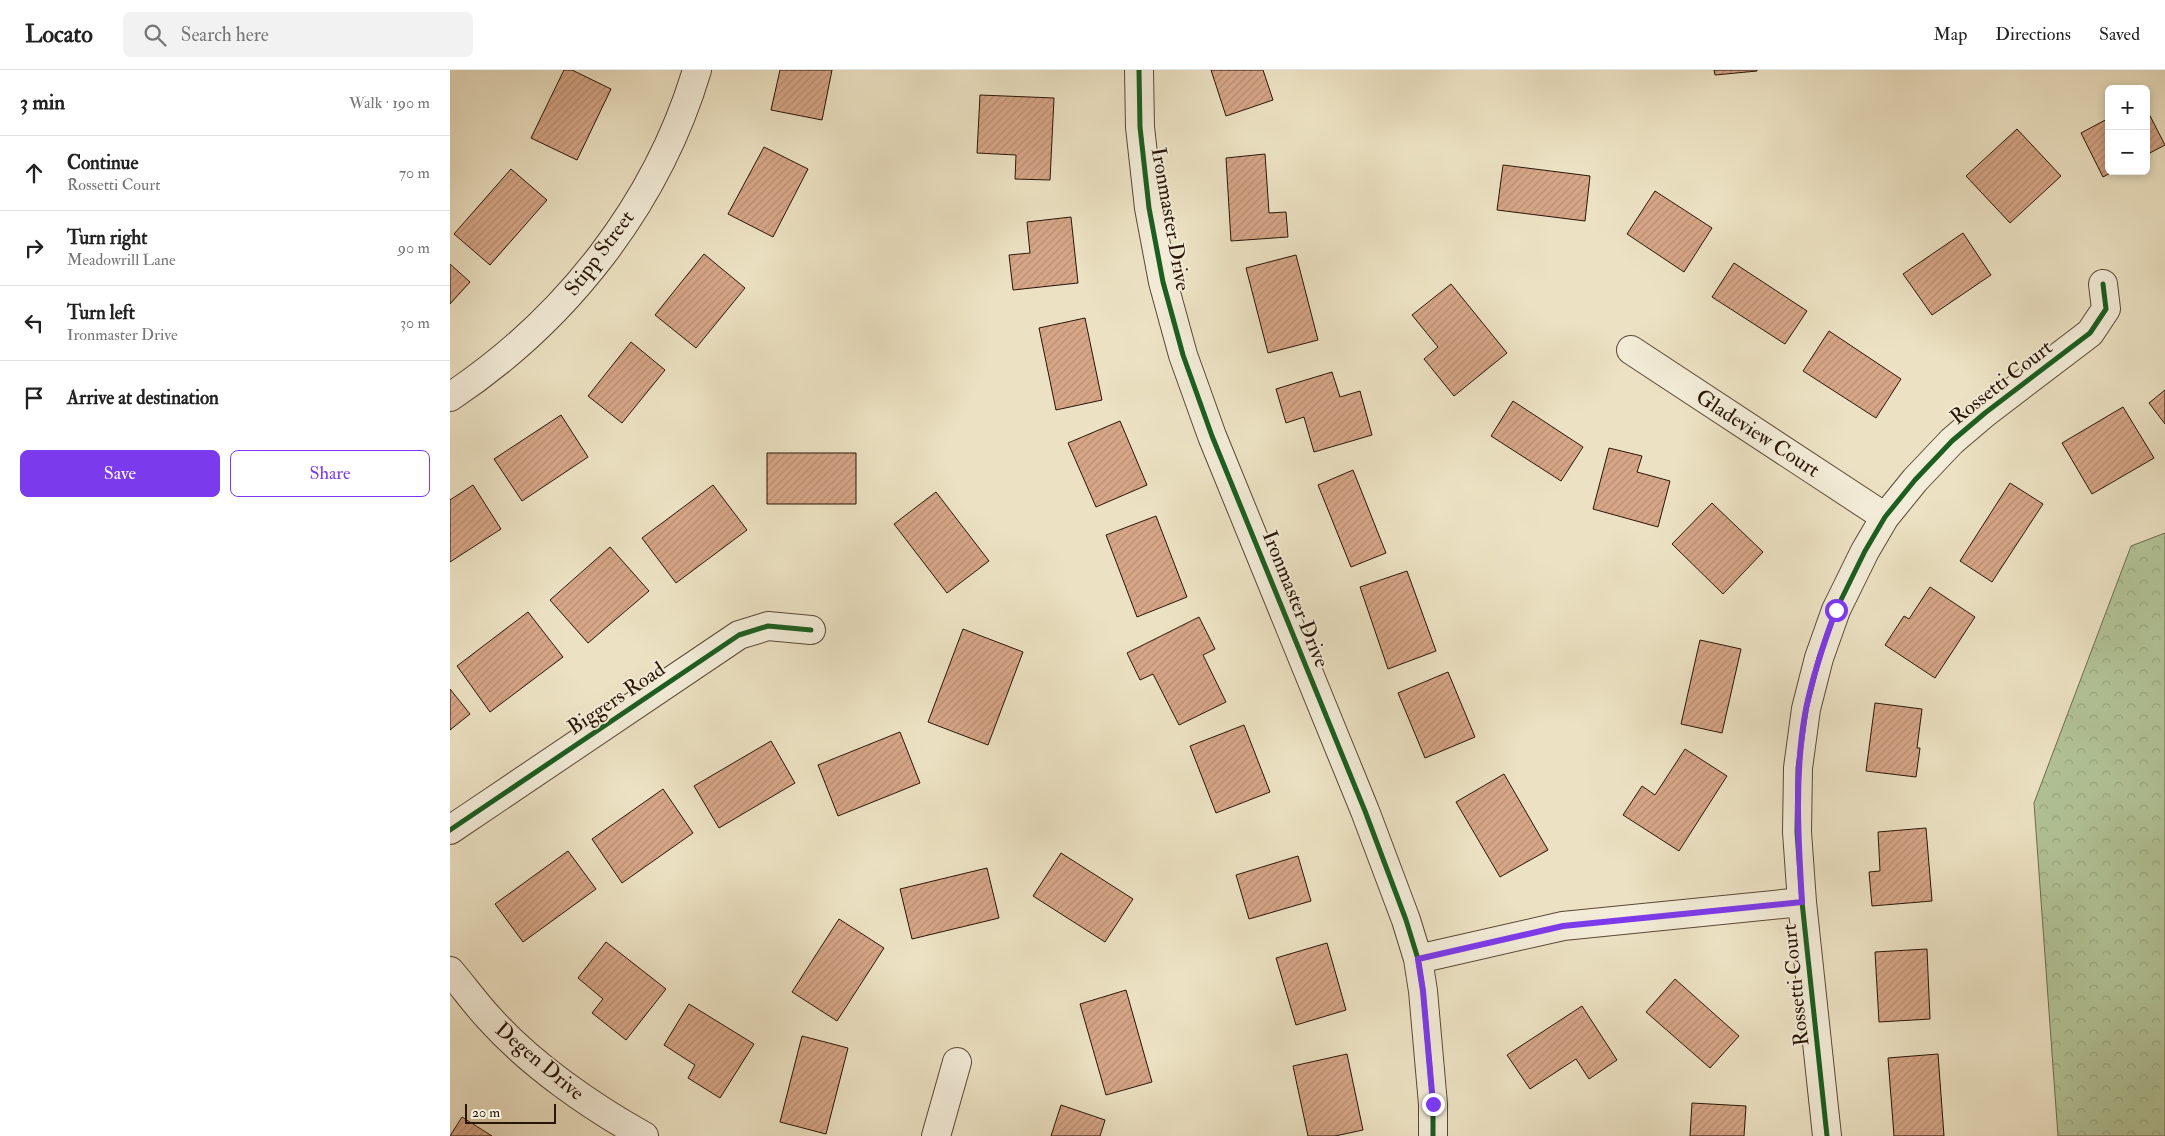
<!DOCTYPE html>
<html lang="en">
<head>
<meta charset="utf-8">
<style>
	:root { --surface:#fff; --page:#f2f2f2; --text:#222; --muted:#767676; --line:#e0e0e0; --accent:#7c3aed }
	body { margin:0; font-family:"IM FELL Double Pica",serif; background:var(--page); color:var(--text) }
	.controls { position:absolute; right:15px; top:15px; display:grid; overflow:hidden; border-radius:8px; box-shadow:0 2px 8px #0003 }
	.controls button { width:45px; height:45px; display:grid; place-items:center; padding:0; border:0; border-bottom:1px solid var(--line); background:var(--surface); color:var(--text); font:25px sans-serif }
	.scale { position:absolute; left:15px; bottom:12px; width:91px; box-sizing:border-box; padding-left:5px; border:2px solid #291506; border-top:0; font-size:14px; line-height:18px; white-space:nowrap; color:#291506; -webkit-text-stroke:4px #f3ecd8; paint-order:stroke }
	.stop { position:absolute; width:15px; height:15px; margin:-11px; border:4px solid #7c3aed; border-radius:50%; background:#fff }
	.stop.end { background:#7c3aed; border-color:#fff; box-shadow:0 1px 5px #0008 }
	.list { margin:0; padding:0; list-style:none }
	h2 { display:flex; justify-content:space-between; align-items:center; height:65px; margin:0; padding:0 20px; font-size:21px }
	h2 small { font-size:16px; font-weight:400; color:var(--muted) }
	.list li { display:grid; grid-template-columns:32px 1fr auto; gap:15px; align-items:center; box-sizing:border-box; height:75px; padding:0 20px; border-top:1px solid var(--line) }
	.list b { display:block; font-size:19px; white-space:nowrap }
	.list p { margin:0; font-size:16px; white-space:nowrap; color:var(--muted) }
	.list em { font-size:16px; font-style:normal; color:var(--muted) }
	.actions { display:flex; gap:10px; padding:15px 20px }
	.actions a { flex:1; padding:11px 0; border:1px solid var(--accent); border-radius:8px; text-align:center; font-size:18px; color:var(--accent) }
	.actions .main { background:var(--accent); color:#fff }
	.icon { flex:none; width:28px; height:28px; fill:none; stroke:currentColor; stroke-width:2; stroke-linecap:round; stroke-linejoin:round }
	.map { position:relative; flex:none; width:1715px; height:1066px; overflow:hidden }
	header { display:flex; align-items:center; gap:30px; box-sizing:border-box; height:70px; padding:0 25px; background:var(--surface); border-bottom:1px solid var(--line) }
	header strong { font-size:24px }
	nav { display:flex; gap:28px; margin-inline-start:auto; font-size:18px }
	.search { width:350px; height:45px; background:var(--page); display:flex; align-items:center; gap:12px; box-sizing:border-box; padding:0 18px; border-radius:8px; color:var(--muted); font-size:19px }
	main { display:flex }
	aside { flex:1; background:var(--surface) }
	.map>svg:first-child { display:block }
	.forest { fill:url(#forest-crowns); stroke:#6e6c4f }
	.building { fill:url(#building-hatch); stroke:#291506 }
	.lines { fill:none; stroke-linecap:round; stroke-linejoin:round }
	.minor-casing { stroke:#5a4835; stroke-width:30 }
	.minor { stroke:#f3ecd8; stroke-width:28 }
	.cycleway-casing { stroke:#f3ecd8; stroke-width:8 }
	.cycleway { stroke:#1b5e20; stroke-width:5 }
	.route { stroke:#7c3aed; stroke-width:6 }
	.labels { text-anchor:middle; stroke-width:4; stroke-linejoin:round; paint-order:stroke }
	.street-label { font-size:21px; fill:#291506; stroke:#f3ecd8 }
</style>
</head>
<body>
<header>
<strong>Locato</strong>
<div class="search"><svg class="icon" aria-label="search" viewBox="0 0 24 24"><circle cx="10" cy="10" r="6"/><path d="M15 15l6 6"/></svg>Search here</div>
<nav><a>Map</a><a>Directions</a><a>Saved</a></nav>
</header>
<main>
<aside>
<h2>3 min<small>Walk · 190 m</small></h2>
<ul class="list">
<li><svg class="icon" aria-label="ahead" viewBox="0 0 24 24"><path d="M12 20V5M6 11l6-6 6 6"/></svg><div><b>Continue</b><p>Rossetti Court</p></div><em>70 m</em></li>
<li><svg class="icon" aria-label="right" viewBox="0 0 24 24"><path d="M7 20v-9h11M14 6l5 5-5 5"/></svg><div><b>Turn right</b><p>Meadowrill Lane</p></div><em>90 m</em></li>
<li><svg class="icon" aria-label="left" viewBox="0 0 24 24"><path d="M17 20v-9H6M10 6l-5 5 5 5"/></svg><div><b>Turn left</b><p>Ironmaster Drive</p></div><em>30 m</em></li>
<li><svg class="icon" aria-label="arrive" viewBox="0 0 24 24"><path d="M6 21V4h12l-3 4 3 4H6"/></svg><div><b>Arrive at destination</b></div></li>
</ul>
<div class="actions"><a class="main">Save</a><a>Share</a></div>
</aside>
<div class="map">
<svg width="1715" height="1066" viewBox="0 0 1715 1066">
	<defs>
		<pattern id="forest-crowns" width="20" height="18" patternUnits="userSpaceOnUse" patternTransform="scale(1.25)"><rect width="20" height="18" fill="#b2c498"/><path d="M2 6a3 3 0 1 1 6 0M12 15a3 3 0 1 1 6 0" fill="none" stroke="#99a882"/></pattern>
		<pattern id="building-hatch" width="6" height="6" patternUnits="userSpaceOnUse" patternTransform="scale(1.25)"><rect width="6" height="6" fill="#d6a687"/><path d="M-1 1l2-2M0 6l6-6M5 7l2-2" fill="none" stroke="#b88e73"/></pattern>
	</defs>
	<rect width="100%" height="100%" fill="#ece2c3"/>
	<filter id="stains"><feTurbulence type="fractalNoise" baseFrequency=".004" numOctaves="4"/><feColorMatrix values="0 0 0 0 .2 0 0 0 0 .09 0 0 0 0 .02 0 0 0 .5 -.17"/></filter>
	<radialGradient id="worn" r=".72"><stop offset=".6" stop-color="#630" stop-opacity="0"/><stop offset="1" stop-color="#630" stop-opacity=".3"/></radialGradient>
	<path class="forest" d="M1715,463V1066H1608L1584,733L1681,476Z"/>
	<path class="building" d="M114,0H122L161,19L127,90L81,68Z
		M330,0H382L372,50L321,40Z
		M761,0H813L823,30L776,46Z
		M1264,0H1307V1L1265,5Z
		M530,25L604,28L600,110L565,109L566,85L527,83Z
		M1696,38L1715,75L1696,85Z
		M1659,48V101H1664L1653,107L1631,63Z
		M1567,59L1611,106L1560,153L1516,106Z
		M314,77L358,99L323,167L278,144Z
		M815,84L819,143L836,142L838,167L781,171L776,88Z
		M1053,95L1140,106L1135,151L1047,140Z
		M61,99L97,130L40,195L4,164Z
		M1205,121L1262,158L1234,202L1177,164Z
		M621,147L628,213L563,220L559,185L580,183L577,152Z
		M1513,163L1541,205L1482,245L1453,204Z
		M254,184L295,218L246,278L205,245Z
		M846,185L868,270L818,283L796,198Z
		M1284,193L1357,241L1335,274L1262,227Z
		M0,194L20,212L0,234Z
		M1001,214L1057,283L1004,326L974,289L988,277L962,245Z
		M635,248L652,330L606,340L589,258Z
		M1379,261L1451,309L1426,348L1353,301Z
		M181,272L215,300L172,353L138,326Z
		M882,302L890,327L910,321L922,365L864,382L854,347L836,353L826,319Z
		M1715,320V354L1699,333Z
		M1063,331L1133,377L1111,411L1041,366Z
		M1673,337L1704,388L1642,424L1612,373Z
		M111,345L138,387L72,431L44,389Z
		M670,351L697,415L646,437L618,373Z
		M1159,378L1192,386L1187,402L1220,411L1208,457L1143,439Z
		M317,383H406V434H317Z
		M903,400L936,483L901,497L868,415Z
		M1560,413L1593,434L1542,512L1510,491Z
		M23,415L51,459L0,492V430Z
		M263,415L297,460L226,513L192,468Z
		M486,422L539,491L497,523L444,454Z
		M1262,433L1313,482L1273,524L1222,474Z
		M706,446L737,527L687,547L656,465Z
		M160,477L199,521L138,573L100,530Z
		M957,501L986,581L938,599L910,517Z
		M1480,517L1525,547L1485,608L1435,575L1454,546L1459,549Z
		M78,542L113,587L40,642L7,596Z
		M749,547L765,579L753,585L776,632L729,655L703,604L690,610L677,583Z
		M513,559L573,582L538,675L478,652Z
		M1250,570L1291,579L1272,663L1231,654Z
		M998,602L1025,667L975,688L948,623Z
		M0,619L20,644L0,660Z
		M1425,633L1472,639L1467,678H1470L1466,707L1416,701Z
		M794,655L820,722L766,743L740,676Z
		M450,662L470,713L388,746L368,695Z
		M321,671L345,713L269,758L244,716Z
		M1235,679L1277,706L1229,781L1173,745L1192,716L1205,725Z
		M1054,704L1098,780L1050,807L1006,732Z
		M213,719L243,763L172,813L142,769Z
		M1476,758L1482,831L1422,836L1419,802L1430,801L1428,762Z
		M118,781L146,819L73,872L45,834Z
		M611,783L683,829L655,872L583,826Z
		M848,786L861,831L799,849L786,805Z
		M537,798L549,848L462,869L450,819Z
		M389,849L434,878L387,951L342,922Z
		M156,872L216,919L176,970L142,943L153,929L128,908Z
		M877,873L896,940L846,955L826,888Z
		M1477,879L1480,949L1429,952L1425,882Z
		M1225,909L1289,966L1260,998L1196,942Z
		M676,920L702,1012L656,1025L630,934Z
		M239,934L304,974L270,1028L238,1008L245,995L214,975Z
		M1132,936L1167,990L1139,1009L1126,989L1080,1019L1057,985Z
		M352,966L398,978L376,1064L330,1052Z
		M897,984L913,1060L885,1066H858L843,996Z
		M1488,984L1494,1066H1444L1438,988Z
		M1242,1033L1296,1036L1294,1066H1240Z
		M611,1035L655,1050L650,1066H601Z
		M12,1047L42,1066H0Z"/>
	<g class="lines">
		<g class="minor-casing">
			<path id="minor" d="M689,0L690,57L699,138L713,212L733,285L762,366L915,741L956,850L968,889L973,921L983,1034V1066
				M1181,280L1435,447
				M0,327C116,250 207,134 247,0
				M0,760L289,565L318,556L361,560
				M968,889L1113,856L1352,832
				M0,901C13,916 25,933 39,948C80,994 140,1036 194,1066
				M486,1066L507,992
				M1377,1066L1352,832L1347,762L1348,698L1356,639L1369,588L1386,540L1415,481L1435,447L1465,410L1502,371L1535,343L1640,263L1656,239L1653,214"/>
		</g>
		<use href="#minor" class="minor"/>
		<g class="cycleway-casing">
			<path id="cycleway" d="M689,0L690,57L699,138L713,212L733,285L762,366L915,741L956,850L968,889L973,921L983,1034V1066
				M0,760L289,565L318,556L361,560
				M1377,1066L1352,832L1347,762L1348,698L1356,639L1369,588L1386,540L1415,481L1435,447L1465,410L1502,371L1535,343L1640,263L1656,239L1653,214"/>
		</g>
		<use href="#cycleway" class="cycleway"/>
	</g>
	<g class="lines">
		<path class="route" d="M983,1034L973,921L968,889L1113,856L1352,832C1348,768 1344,703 1356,639C1363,605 1374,572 1386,540"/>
	</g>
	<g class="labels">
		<g class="street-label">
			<text transform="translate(721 149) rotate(80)" y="7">Ironmaster Drive</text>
			<text transform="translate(149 183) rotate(-53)" y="7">Stipp Street</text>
			<text transform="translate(1551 312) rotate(-38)" y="7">Rossetti Court</text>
			<text transform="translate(1308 363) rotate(33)" y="7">Gladeview Court</text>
			<text transform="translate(846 529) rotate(68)" y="7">Ironmaster Drive</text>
			<text transform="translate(166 628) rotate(-34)" y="7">Biggers Road</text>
			<text transform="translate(1345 915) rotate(-96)" y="7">Rossetti Court</text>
			<text transform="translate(90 991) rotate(40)" y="7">Degen Drive</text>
		</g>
	</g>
	<rect width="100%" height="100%" filter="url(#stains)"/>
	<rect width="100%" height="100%" fill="url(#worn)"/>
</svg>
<div class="controls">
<button>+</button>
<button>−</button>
</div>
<div class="scale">20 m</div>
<div class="stop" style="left:1386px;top:540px"></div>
<div class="stop end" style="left:983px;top:1034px"></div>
</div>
</main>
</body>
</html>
